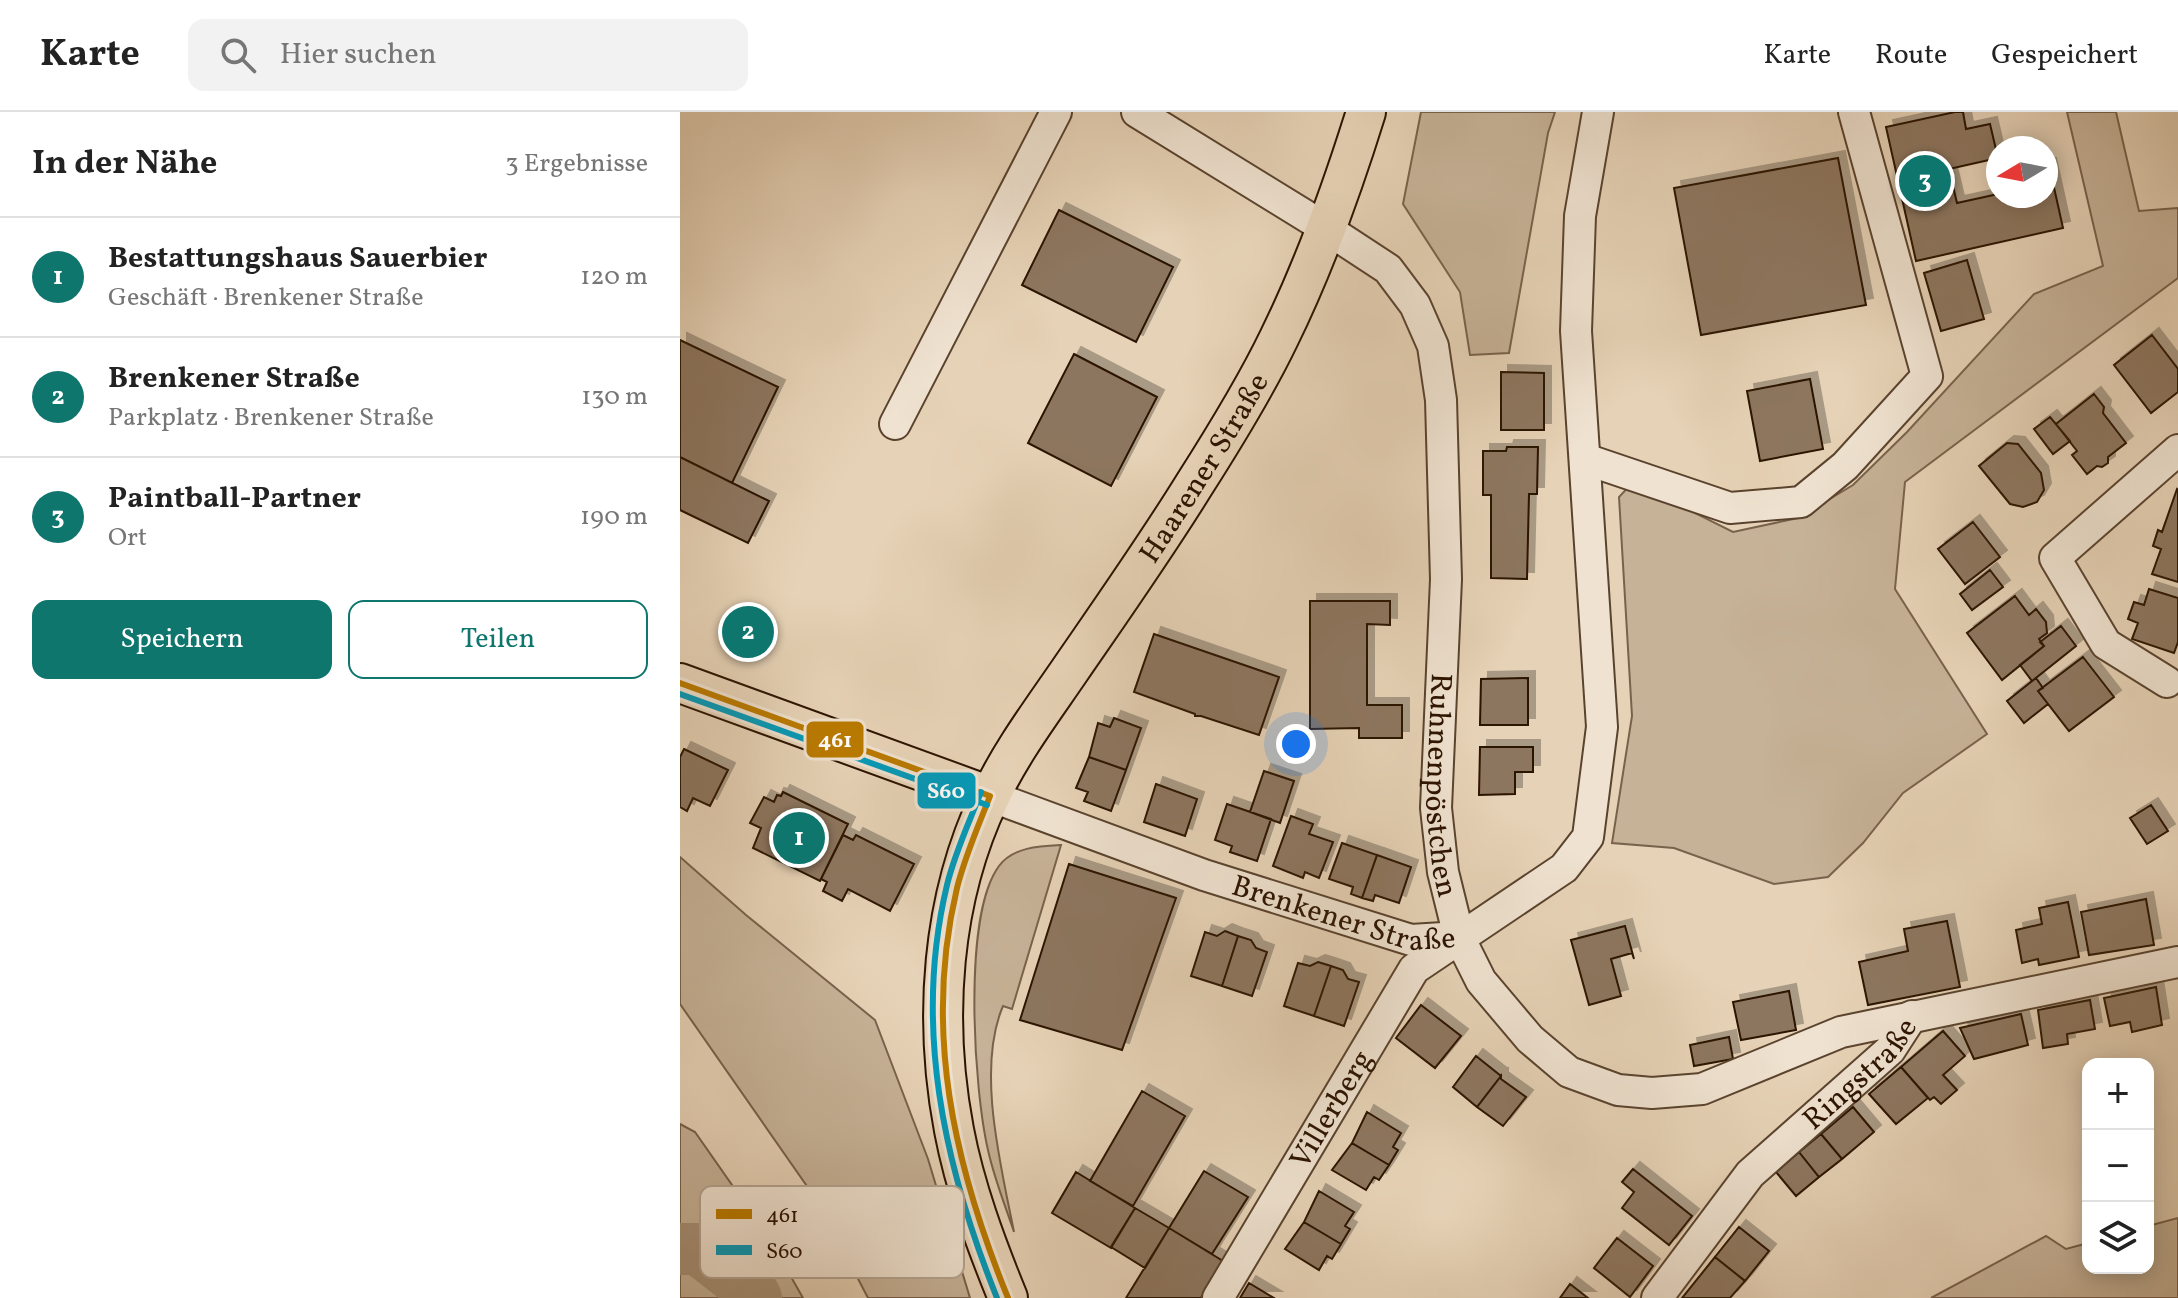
<!DOCTYPE html>
<html lang="de">
<head>
<meta charset="utf-8">
<style>
	:root { --surface:#fff; --page:#f2f2f2; --text:#222; --muted:#767676; --line:#e0e0e0; --accent:#0f766e }
	body { margin:0; font-family:Vollkorn,serif; background:var(--page); color:var(--text) }
	.controls { position:absolute; right:24px; bottom:24px; display:grid; overflow:hidden; border-radius:16px; box-shadow:0 4px 20px #0003 }
	.controls button { width:72px; height:72px; display:grid; place-items:center; padding:0; border:0; border-bottom:2px solid var(--line); background:var(--surface); color:var(--text); font:40px sans-serif }
	.compass { position:absolute; left:1306px; top:24px; width:72px; height:72px; border-radius:50%; background:var(--surface); box-shadow:0 4px 20px #0003; rotate:260deg }
	.you { position:absolute; left:616px; top:632px; width:28px; height:28px; margin:-20px; border:6px solid #fff; border-radius:50%; background:#1a73e8; box-shadow:0 0 0 12px #1a73e833 }
	.badge { display:grid; place-items:center; width:52px; height:52px; border-radius:50%; background:var(--accent); color:#fff; font-size:26px; font-weight:700 }
	.pin { position:absolute; translate:-50% -50%; border:4px solid #fff; box-shadow:0 2px 8px #0006 }
	.list { margin:0; padding:0; list-style:none }
	h2 { display:flex; justify-content:space-between; align-items:center; height:104px; margin:0; padding:0 32px; font-size:34px }
	h2 small { font-size:26px; font-weight:400; color:var(--muted) }
	.list li { display:grid; grid-template-columns:52px 1fr auto; gap:24px; align-items:center; box-sizing:border-box; height:120px; padding:0 32px; border-top:2px solid var(--line) }
	.list b { display:block; font-size:30px; white-space:nowrap }
	.list p { margin:0; font-size:26px; white-space:nowrap; color:var(--muted) }
	.list em { font-size:26px; font-style:normal; color:var(--muted) }
	.actions { display:flex; gap:16px; padding:24px 32px }
	.actions a { flex:1; padding:18px 0; border:2px solid var(--accent); border-radius:16px; text-align:center; font-size:28px; color:var(--accent) }
	.actions .main { background:var(--accent); color:#fff }
	.icon { flex:none; width:44px; height:44px; fill:none; stroke:currentColor; stroke-width:2; stroke-linecap:round; stroke-linejoin:round }
	.map { position:relative; flex:none; width:1498px; height:1186px; overflow:hidden }
	header { display:flex; align-items:center; gap:48px; box-sizing:border-box; height:112px; padding:0 40px; background:var(--surface); border-bottom:2px solid var(--line) }
	header strong { font-size:38px }
	nav { display:flex; gap:44px; margin-inline-start:auto; font-size:28px }
	.search { width:560px; height:72px; background:var(--page); display:flex; align-items:center; gap:20px; box-sizing:border-box; padding:0 28px; border-radius:16px; color:var(--muted); font-size:30px }
	main { display:flex }
	aside { flex:1; background:var(--surface) }
	.map>svg:first-child { display:block }
	.green { fill:#c6b297; stroke:#79624c; stroke-width:2 }
	.lines { fill:none; stroke-linecap:round; stroke-linejoin:round }
	.river { stroke:#a79178; stroke-width:52 }
	.building { fill:#8d765f; stroke:#2c1300; stroke-width:2; filter:url(#shadow) }
	.minor-casing { stroke:#5a432e; stroke-width:34 }
	.major-casing { stroke:#2c1300; stroke-width:42 }
	.minor { stroke:#efe2d0; stroke-width:30 }
	.major { stroke:#e6d2b6; stroke-width:38 }
	.bus-1-casing { stroke:#efe2d0; stroke-width:12 }
	.bus-2-casing { stroke:#efe2d0; stroke-width:12 }
	.bus-1 { stroke:#ba7a00; stroke-width:6 }
	.bus-2 { stroke:#049ab9; stroke-width:6 }
	.labels { text-anchor:middle; stroke-width:6; stroke-linejoin:round; paint-order:stroke }
	.street-label { font-size:30px; fill:#2c1300; stroke:#efe2d0 }
	.key { fill:#efe2d0; stroke:#b4a492; stroke-width:2 }
	.key-label { font-size:22px; fill:#2c1300 }
	.line-badge { stroke:#efe2d0; stroke-width:3 }
	.badge-label { font-size:22px; text-anchor:middle; font-weight:bold; fill:#fff }
</style>
</head>
<body>
<header>
<strong>Karte</strong>
<div class="search"><svg class="icon" aria-label="search" viewBox="0 0 24 24"><circle cx="10" cy="10" r="6"/><path d="M15 15l6 6"/></svg>Hier suchen</div>
<nav><a>Karte</a><a>Route</a><a>Gespeichert</a></nav>
</header>
<main>
<aside>
<h2>In der Nähe<small>3 Ergebnisse</small></h2>
<ul class="list">
<li><span class="badge">1</span><div><b>Bestattungshaus Sauerbier</b><p>Geschäft · Brenkener Straße</p></div><em>120 m</em></li>
<li><span class="badge">2</span><div><b>Brenkener Straße</b><p>Parkplatz · Brenkener Straße</p></div><em>130 m</em></li>
<li><span class="badge">3</span><div><b>Paintball-Partner</b><p>Ort</p></div><em>190 m</em></li>
</ul>
<div class="actions"><a class="main">Speichern</a><a>Teilen</a></div>
</aside>
<div class="map">
<svg width="1498" height="1186" viewBox="0 0 1498 1186">
	<defs>
		<filter id="shadow"><feDropShadow dx="7" dy="-7" stdDeviation="0" flood-color="#0004"/></filter>
	</defs>
	<rect width="100%" height="100%" fill="#e6d2b6"/>
	<filter id="stains"><feTurbulence type="fractalNoise" baseFrequency=".0025" numOctaves="4"/><feColorMatrix values="0 0 0 0 .2 0 0 0 0 .09 0 0 0 0 .02 0 0 0 .5 -.17"/></filter>
	<radialGradient id="worn" r=".72"><stop offset=".6" stop-color="#630" stop-opacity="0"/><stop offset="1" stop-color="#630" stop-opacity=".3"/></radialGradient>
	<path class="green" d="M741,0H875L868,21L829,241L790,243L780,180L723,92Z
		M1387,0H1436L1459,99L1498,96V166L1225,370L1215,477L1307,622L1223,681L1183,731L1148,765L1094,772L994,736L932,731L952,604L939,385L953,370L1053,420L1118,406L1173,373L1227,320L1354,182L1423,154Z
		M381,733L332,897L323,894C296,957 321,1054 334,1120C325,1093 314,1066 308,1038C294,978 282,804 319,754C333,735 360,734 381,733Z
		M0,745L66,803L195,908L248,1047L290,1186H188L138,1090L0,892Z
		M0,1012L15,1020L89,1126L123,1186H0Z
		M1498,1106V1186H1251L1366,1124L1386,1137L1408,1131V1156H1468V1114Z"/>
	<g class="lines">
		<path class="river" d="M0,1137H18L72,1179L76,1186"/>
	</g>
	<path class="building" d="M1275,0H1283L1286,17L1310,12L1318,46L1269,57L1277,91L1318,82L1366,84V54L1369,53L1383,116L1236,149L1206,15Z
		M1158,46L1186,193L1021,223L994,76Z
		M379,98L493,155L456,230L342,173Z
		M1287,148L1304,207L1261,219L1244,161Z
		M1472,223L1498,257V280L1471,301L1434,253Z
		M0,228L98,275L52,371L0,345Z
		M394,242L477,285L431,374L348,331Z
		M821,260L864,261V318H821Z
		M1130,267L1143,337L1080,349L1067,279Z
		M1414,282L1424,295L1423,301L1446,331L1428,345V351L1422,355L1417,354L1407,362L1392,343L1397,339L1376,312Z
		M1370,305L1390,329L1373,342L1354,317Z
		M1327,331L1338,332L1361,361L1364,378L1357,390L1343,395L1330,392L1299,354Z
		M827,335H858L857,382H849L847,467L811,466V383H803V339H826Z
		M0,345L89,389L68,431L0,398Z
		M1497,377L1498,378V470L1472,462L1481,437L1473,434L1478,418L1482,420Z
		M1293,410L1320,445L1285,472L1258,437Z
		M1310,458L1323,475L1292,498L1280,482Z
		M1469,477L1498,486V530L1494,541L1452,527L1458,511L1448,507L1454,490L1464,493Z
		M1335,484L1349,503L1356,497L1366,510L1367,521L1359,527L1364,534L1322,568L1287,521Z
		M630,489H710V513L687,512V593H722V626H679V616L630,617Z
		M1381,514L1396,534L1352,569L1340,553L1364,534L1360,530Z
		M474,522L599,565L579,623L521,604H515V602L454,580Z
		M1403,545L1434,585L1389,619L1358,579Z
		M848,566V613H800L801,567Z
		M1356,566L1363,576L1358,579L1368,592L1344,611L1327,589Z
		M434,606L461,616L446,658L409,645L418,611L430,615Z
		M800,635H853V660H835V682L799,683Z
		M4,637L48,658L30,694L13,686L7,699L0,695V645Z
		M409,645L446,658L431,699L404,689L408,680L396,676Z
		M584,659L614,669L600,711L570,700Z
		M476,672L517,687L505,724L464,710Z
		M103,680L168,712L140,769L73,736L81,716L70,711L84,685L94,690L97,683L101,684Z
		M547,692L591,707L577,749L550,740L552,734L535,728Z
		M1471,693L1488,719L1467,732L1450,706Z
		M611,704L633,712L629,722L653,730L639,766L625,760L623,766L593,754Z
		M163,723L173,728L176,723L234,752L210,799L168,777L162,789L143,779L147,770L141,767Z
		M662,731L697,743L682,786L671,782L673,775L649,767Z
		M697,743L731,755L719,791L695,783L693,789L682,786Z
		M389,752L496,786L442,938L340,908Z
		M1466,787L1474,833L1409,843L1401,800Z
		M1388,790L1399,845L1359,853L1358,847L1342,851L1336,818L1362,812L1359,796Z
		M1267,809L1280,875L1188,893L1179,850L1228,839L1224,817Z
		M945,814L954,847L952,841L931,847L941,884L909,893L891,828Z
		M545,819L558,824L542,874L511,864L525,820L537,824Z
		M558,824L571,828L576,836L587,840L572,884L542,874Z
		M638,850L651,854L634,904L604,894L618,851L630,854Z
		M651,854L663,858L668,867L679,870L664,914L634,904Z
		M1476,875L1482,913L1452,920L1450,910L1430,914L1424,886Z
		M1109,879L1116,918L1061,928L1053,890Z
		M1410,888L1415,917L1387,922L1388,932L1363,936L1358,898Z
		M741,893L781,924L755,956L716,926Z
		M1341,902L1348,933L1294,947L1280,916Z
		M1263,919L1285,944L1263,963L1277,978L1261,992L1254,985L1250,988L1221,955Z
		M1049,925L1053,947L1014,954L1010,933Z
		M796,944L821,964L797,995L773,975Z
		M1221,955L1248,986L1216,1012L1189,982Z
		M821,964V967L846,985L823,1014L797,995Z
		M462,979L505,1004L453,1094L410,1069Z
		M1173,995L1194,1020L1162,1047L1141,1022Z
		M687,1000L721,1021L713,1035L718,1038L709,1053L672,1031Z
		M1141,1022L1162,1047L1139,1065L1119,1040Z
		M672,1031L709,1053L699,1068L694,1065L686,1078L652,1058Z
		M1119,1040L1139,1065L1116,1084L1096,1060Z
		M953,1057L1012,1104L989,1133L942,1096L954,1080L942,1070Z
		M524,1059L568,1085L532,1142L489,1116Z
		M396,1060L455,1096L431,1136L372,1101Z
		M639,1079L674,1100L665,1114L670,1117L661,1132L624,1110Z
		M455,1096L489,1116L465,1156L431,1135Z
		M624,1110L661,1132L652,1147L647,1144L639,1158L605,1137Z
		M1059,1115L1089,1139L1065,1169L1035,1145Z
		M489,1116L543,1149L521,1186H446Z
		M937,1126L973,1154L950,1185L914,1156Z
		M1035,1145L1065,1169L1050,1186H1002Z
		M569,1171L594,1186H560Z
		M890,1172L908,1186H880Z"/>
	<g class="lines">
		<g class="minor-casing">
			<g id="minor">
				<path id="s1" d="M457,0L647,117L708,157L735,193L753,234L761,288L766,467L756,696L763,760L779,825L801,869L850,927L889,960L938,978L972,981L1022,977L1161,920L1498,850"/>
				<path d="M215,312L376,0"/>
				<path d="M905,347L1050,396L1121,390L1165,354L1247,264L1174,0"/>
				<path d="M1487,570L1426,532L1375,446L1498,338"/>
				<path id="s2" d="M310,684L524,763L731,828L779,825"/>
				<path id="s3" d="M538,1186L734,857L884,756L908,725L922,615L896,219L900,104L918,0"/>
				<path id="s4" d="M977,1186L1070,1062L1210,938L1232,904"/>
			</g>
		</g>
		<g class="major-casing">
			<g id="major">
				<path d="M0,571L310,684"/>
				<path id="s5" d="M328,1186C306,1132 285,1076 274,1018C253,908 261,787 310,685C331,640 362,599 390,558C432,497 475,436 514,373C544,326 575,276 599,226C635,153 662,77 686,0"/>
			</g>
		</g>
		<use href="#minor" class="minor"/>
		<use href="#major" class="major"/>
		<g class="bus-1-casing">
			<path id="bus-1" d="M0,571L310,684
				M310,684C298,715 285,744 277,776C243,919 274,1053 328,1186"/>
		</g>
		<g class="bus-2-casing">
			<path id="bus-2" d="M0,582L307,693
				M301,680C289,711 275,740 267,773C233,914 264,1054 317,1186"/>
		</g>
		<use href="#bus-1" class="bus-1"/>
		<use href="#bus-2" class="bus-2"/>
	</g>
	<g class="labels">
		<g class="street-label">
			<text dy="10" stroke="none"><textPath href="#s5" startOffset="910">Haarener Straße</textPath></text>
			<text dy="10" stroke="none"><textPath href="#s1" startOffset="826">Ruhnenpöstchen</textPath></text>
			<text dy="10" stroke="none"><textPath href="#s2" startOffset="374">Brenkener Straße</textPath></text>
			<text dy="10" stroke="none"><textPath href="#s4" startOffset="304">Ringstraße</textPath></text>
			<text dy="10" stroke="none"><textPath href="#s3" startOffset="220">Villerberg</textPath></text>
		</g>
	</g>
	<rect x="20" y="1074" width="264" height="92" rx="12" class="key"/>
	<rect x="36" y="1097" width="36" height="10" fill="#ba7a00"/>
	<rect x="36" y="1133" width="36" height="10" fill="#049ab9"/>
	<g class="key-label">
		<text x="86" y="1110">461</text>
		<text x="86" y="1146">S60</text>
	</g>
	<g class="line-badge">
		<rect x="125" y="608" width="60" height="39" rx="8" fill="#ba7a00"/>
		<rect x="236" y="659" width="61" height="39" rx="8" fill="#049ab9"/>
	</g>
	<g class="badge-label">
		<text x="155" y="635">461</text>
		<text x="266" y="686">S60</text>
	</g>
	<rect width="100%" height="100%" filter="url(#stains)"/>
	<rect width="100%" height="100%" fill="url(#worn)"/>
</svg>
<div class="controls">
<button>+</button>
<button>−</button>
<button><svg class="icon" aria-label="layers" viewBox="0 0 24 24"><path d="M12 4l9 5-9 5-9-5zM3 14l9 5 9-5"/></svg></button>
</div>
<svg class="compass" viewBox="-18 -18 36 36"><path d="M0-13l5 13h-10z" fill="#e53935"/><path d="M0 13l5-13h-10z" fill="#767676"/></svg>
<div class="you"></div>
<div class="pin badge" style="left:119px;top:726px">1</div>
<div class="pin badge" style="left:68px;top:520px">2</div>
<div class="pin badge" style="left:1245px;top:69px">3</div>
</div>
</main>
</body>
</html>
